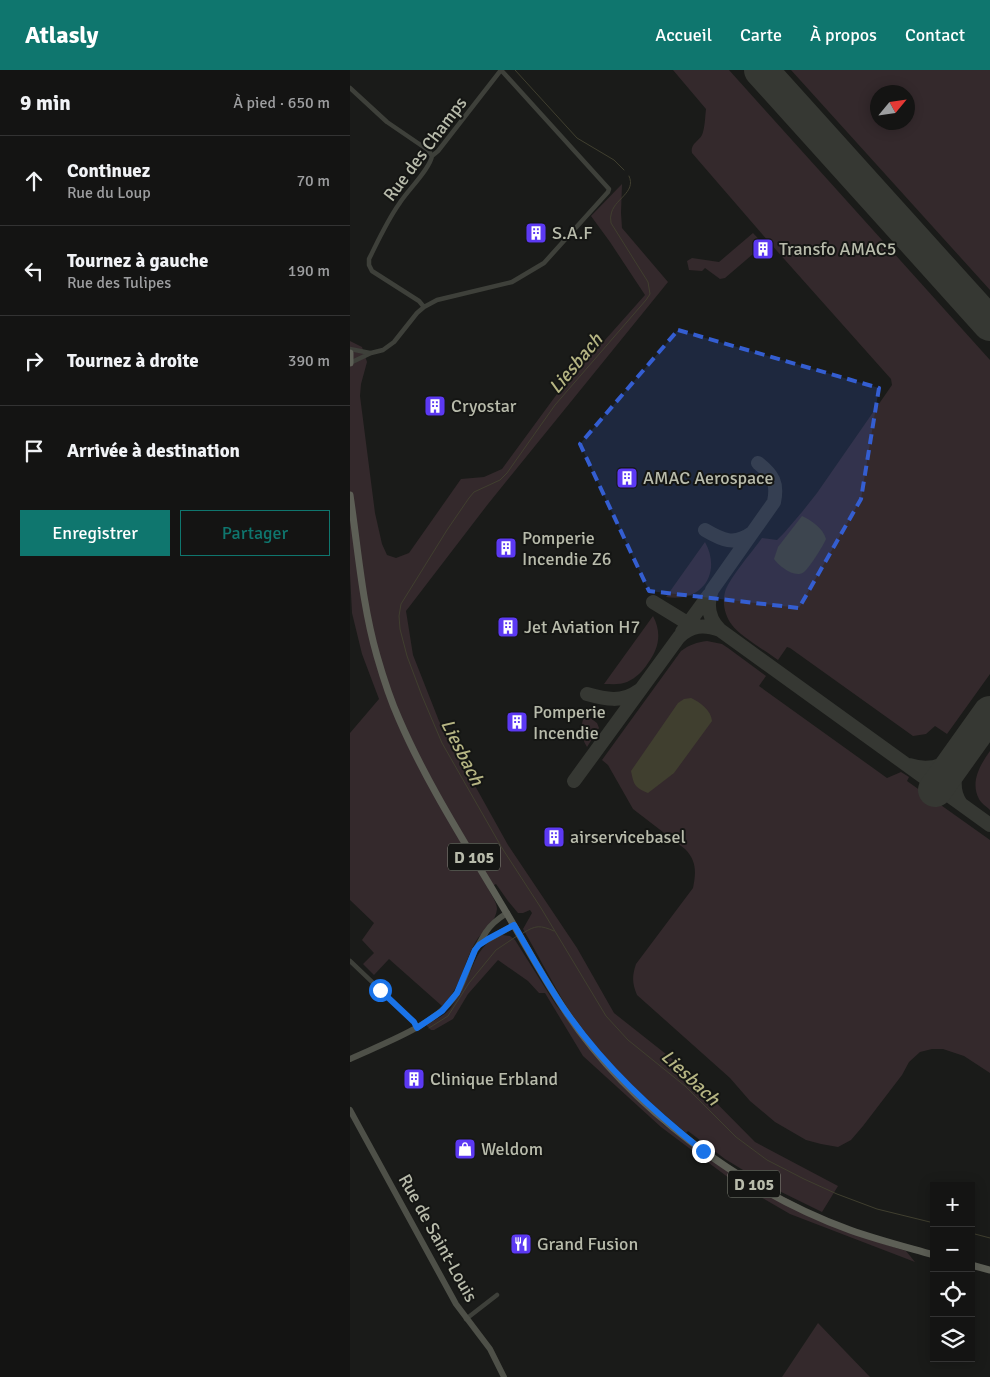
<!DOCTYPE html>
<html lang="fr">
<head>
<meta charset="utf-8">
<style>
	:root { --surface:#141413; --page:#1d1d1c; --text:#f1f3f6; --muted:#9d9ea0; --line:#333; --accent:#0f766e }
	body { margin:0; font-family:Signika,sans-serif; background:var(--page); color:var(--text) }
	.controls { position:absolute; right:15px; bottom:15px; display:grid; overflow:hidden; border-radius:0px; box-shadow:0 2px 12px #0003 }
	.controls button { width:45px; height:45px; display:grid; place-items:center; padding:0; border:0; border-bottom:1px solid var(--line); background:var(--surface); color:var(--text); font:25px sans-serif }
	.compass { position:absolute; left:520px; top:15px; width:45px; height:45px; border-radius:50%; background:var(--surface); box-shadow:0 2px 12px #0003; rotate:61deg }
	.stop { position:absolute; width:15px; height:15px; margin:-11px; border:4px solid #1a73e8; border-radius:50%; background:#fff }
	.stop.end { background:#1a73e8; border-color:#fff; box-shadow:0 1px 5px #0008 }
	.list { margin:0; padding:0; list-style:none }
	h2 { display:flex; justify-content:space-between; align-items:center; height:65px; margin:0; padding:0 20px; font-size:21px }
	h2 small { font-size:16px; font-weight:400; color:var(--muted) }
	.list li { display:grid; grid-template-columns:32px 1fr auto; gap:15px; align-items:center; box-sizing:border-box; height:90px; padding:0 20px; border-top:1px solid var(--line) }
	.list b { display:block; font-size:19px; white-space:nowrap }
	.list p { margin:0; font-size:16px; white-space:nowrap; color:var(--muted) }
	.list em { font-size:16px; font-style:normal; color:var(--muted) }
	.actions { display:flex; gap:10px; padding:15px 20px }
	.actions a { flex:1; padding:11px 0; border:1px solid var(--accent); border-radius:0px; text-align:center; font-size:18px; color:var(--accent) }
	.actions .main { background:var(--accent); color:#fff }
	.icon { flex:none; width:28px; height:28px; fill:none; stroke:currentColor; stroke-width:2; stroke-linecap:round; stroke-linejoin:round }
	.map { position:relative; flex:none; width:640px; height:1307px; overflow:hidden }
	header { display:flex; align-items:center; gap:30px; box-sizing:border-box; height:70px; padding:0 25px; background:var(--accent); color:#fff }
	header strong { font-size:24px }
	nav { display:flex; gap:28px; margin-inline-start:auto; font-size:18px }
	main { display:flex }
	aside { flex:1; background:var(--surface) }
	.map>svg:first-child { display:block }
	.green { fill:#34292c; fill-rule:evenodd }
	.water { fill:#403f2f }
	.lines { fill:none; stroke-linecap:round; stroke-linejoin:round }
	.stream { stroke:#403f2f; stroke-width:1 }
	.taxiway { stroke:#363833; stroke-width:14 }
	.runway { stroke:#363833; stroke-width:34 }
	.street { stroke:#3e403a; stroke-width:4.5 }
	.secondary { stroke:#4e5048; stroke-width:6 }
	.primary { stroke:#5d5f56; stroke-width:7 }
	.route { stroke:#1a73e8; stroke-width:6 }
	.marked { fill:#345ed1; fill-opacity:0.2; stroke:#345ed1; stroke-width:4; stroke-dasharray:10 6; stroke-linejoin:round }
	.labels { text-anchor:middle; stroke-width:4; stroke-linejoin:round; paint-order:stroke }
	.shield { fill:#151614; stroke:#878a7e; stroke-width:1 }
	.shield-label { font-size:16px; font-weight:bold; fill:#b8bbab }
	.street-label { font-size:18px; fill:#b8bbab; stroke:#151614 }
	.poi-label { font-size:18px; fill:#b8bbab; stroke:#151614; text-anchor:start }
	.water-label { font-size:19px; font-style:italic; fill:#b6b583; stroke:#151614 }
</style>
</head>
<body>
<header>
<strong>Atlasly</strong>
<nav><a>Accueil</a><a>Carte</a><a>À propos</a><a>Contact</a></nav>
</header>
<main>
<aside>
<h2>9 min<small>À pied · 650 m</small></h2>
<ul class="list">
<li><svg class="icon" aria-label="ahead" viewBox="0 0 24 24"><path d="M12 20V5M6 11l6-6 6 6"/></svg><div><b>Continuez</b><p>Rue du Loup</p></div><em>70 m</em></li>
<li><svg class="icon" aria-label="left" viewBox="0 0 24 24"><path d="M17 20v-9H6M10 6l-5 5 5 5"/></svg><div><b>Tournez à gauche</b><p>Rue des Tulipes</p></div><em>190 m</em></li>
<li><svg class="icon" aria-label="right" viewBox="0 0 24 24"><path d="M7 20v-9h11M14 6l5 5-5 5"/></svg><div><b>Tournez à droite</b></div><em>390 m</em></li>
<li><svg class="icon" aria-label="arrive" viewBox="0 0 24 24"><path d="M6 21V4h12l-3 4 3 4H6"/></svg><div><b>Arrivée à destination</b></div></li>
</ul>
<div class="actions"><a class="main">Enregistrer</a><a>Partager</a></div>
</aside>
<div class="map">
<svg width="640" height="1307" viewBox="0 0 640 1307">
	<rect width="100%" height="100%" fill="#1a1b19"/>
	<path class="green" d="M323,0H379L640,290V604L597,664L585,656L576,664L563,666L440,578L437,577L428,590C417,582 389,565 382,555C375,546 372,533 375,522C379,508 403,481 412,468L427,470L434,463L452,442L467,423L542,315L541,309L419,172L342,83C340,74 348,72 352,65C355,58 355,47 356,39Z
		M441,0H640V220ZM528,22H558V52H528Z
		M272,114L271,143L272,158L318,212L138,434L56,541L63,585L89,651L158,775L227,878L264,943L326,992L405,1072L488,1116L472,1142L421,1117L375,1089L338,1061L336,1063C301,1034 267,1003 238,967C212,934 194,895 173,859L182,843L180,840L173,843H168L158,831L146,814L138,818C141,825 147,832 147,839C146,851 135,860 128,868C113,891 113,916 92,936L39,889L24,905L13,894L24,883L12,870L24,853L0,830V663L29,629L12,584L2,543L0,504V271L12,277L17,292L11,314L10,326L25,443L32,474L37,485L46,488L59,483L111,409L134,407L152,399L207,324L295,225L260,172L241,146Z
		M403,163L420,181L415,185L403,184L375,208L370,209L355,198L352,201L339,200L337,191L342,188L369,192Z
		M355,472C372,503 352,533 316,527Z
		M303,546C312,563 309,578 298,593C293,601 286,608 277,612C270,615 262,614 254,614Z
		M357,571L372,574L378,578L416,606L409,616L537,708L551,702L559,707L557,711L640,770V1003L614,986L593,979H582L570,982L559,992L552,1005L513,1056L501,1070L488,1077L471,1074L456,1070L425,1052L400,1031L380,1008L287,925C282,913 282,906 286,894L343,818C346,803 347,791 335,779L283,739L258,695L252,690L331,581C339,575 347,572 357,571Z
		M235,644L247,653L249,658L237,677C230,666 230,656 235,644Z
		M640,681V740C637,737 631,733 629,729C620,712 630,695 640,681Z
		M152,865L160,866L165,870L206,935L243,983L285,1027L314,1055L352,1083L503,1164L556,1181L565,1192L440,1144L383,1111L311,1057L233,986L195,923H189L178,911L148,890L118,924L103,949L84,960H81L77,956V955C84,950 94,946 100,939C107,929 114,917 119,905C127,886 131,873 152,865Z
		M468,1253L520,1307H432Z"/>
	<path class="water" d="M452,446C461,450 473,458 476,469C473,476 460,497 454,502C445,509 429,496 424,489L428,477Z
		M341,628C350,632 361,640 362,651L324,703L298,723C284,717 284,715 281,701L328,633L334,629Z"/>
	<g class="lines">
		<path class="stream" d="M165,0L227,68L264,90L274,100
			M279,106C287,123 263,129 261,145C260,148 261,150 261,153L298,212L300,224L296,230L205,335L157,403L150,410L124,422L119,428L97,460L51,534L49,546L50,559L57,586L72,626L92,673L152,778L191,838L256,946L278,970L335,1016L386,1067L417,1090L454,1109L487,1124L527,1139L584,1153
			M173,863C186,855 190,855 204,861
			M79,958L98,946L119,913L146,880L167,866
			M621,1163L640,1168"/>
		<path class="taxiway" d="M408,393C423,405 428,413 424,432L362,520C356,535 358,548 370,560L640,755
			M355,460C372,470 384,476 402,463
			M303,532L334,551L346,555
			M332,562L359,525
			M237,624C255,629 272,633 288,621
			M559,695C584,703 601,693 617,674
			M224,711L329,567C341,555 354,554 370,560
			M611,734C600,719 605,697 613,681"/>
		<path class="runway" d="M411,0L640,254
			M585,720L640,643"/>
		<path class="street" d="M0,18L37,52L78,80L82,86
			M74,237L69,231L22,201L19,195V189C28,171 37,151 49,134C57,121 80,99 82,86L88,81L151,0
			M0,279L20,283
			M0,293L21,283L33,280L44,272L67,243L74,237L87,230L162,212L194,193L258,122L259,119L151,0
			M0,891L64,952L67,958
			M116,1249L147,1225"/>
		<path class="secondary" d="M130,874L164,855
			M0,989C32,974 89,954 107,923C115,910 119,894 125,880C129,875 132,868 136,862C141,854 149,848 157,843
			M0,1040L106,1234L140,1279L154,1307"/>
		<path class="primary" d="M0,283V293
			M0,425C8,478 12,534 27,586C33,607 40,629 49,649C77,714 117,776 153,837C174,872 193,908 216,942C280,1038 393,1121 500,1160C528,1170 556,1177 584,1185
			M621,1195L640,1200"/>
	</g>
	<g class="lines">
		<path class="route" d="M30,920L64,952L67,958L92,941L107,923L125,880L129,875L138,869L164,855C181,884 198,916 217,943C255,997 302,1040 353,1081"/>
	</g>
	<path class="marked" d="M328,260L529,318L511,429L449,538L299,521L230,374Z"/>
	<defs>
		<g id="building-square" transform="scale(1.125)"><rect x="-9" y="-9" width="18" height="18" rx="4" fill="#5c39f3" stroke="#151614"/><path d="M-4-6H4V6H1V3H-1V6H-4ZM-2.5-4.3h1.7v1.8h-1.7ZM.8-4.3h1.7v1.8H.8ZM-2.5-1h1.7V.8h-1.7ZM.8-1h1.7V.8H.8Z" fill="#fff"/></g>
		<g id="shop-square" transform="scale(1.125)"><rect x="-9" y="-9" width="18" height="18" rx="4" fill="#5c39f3" stroke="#151614"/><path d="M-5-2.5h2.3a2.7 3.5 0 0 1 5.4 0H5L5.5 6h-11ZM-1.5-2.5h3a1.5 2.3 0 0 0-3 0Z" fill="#fff"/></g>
		<g id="restaurant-square" transform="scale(1.125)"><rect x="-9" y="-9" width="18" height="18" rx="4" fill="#5c39f3" stroke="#151614"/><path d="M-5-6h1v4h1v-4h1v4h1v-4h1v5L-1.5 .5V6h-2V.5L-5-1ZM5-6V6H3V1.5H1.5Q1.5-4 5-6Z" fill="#fff"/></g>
	</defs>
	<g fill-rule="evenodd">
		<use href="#building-square" x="186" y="163"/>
		<use href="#building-square" x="413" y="179"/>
		<use href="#building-square" x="85" y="336"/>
		<use href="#building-square" x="277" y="408"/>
		<use href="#building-square" x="156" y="478"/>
		<use href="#building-square" x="158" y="557"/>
		<use href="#building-square" x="167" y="652"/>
		<use href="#building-square" x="204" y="767"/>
		<use href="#building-square" x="64" y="1009"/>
		<use href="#shop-square" x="115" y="1079"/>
		<use href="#restaurant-square" x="171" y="1174"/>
	</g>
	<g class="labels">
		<g class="shield">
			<rect x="98" y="773.5" width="52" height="27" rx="4"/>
			<rect x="378" y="1100.5" width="52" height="27" rx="4"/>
		</g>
		<g class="shield-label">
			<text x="124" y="793">D 105</text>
			<text x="404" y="1120">D 105</text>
		</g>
		<g class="street-label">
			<text transform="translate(75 79) rotate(-53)" y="6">Rue des Champs</text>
			<text transform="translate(88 1168) rotate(61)" y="6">Rue de Saint-Louis</text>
		</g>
		<g class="poi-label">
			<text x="202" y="169">S.A.F</text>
			<text x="429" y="185">Transfo AMAC5</text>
			<text x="101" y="342">Cryostar</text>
			<text x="293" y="414">AMAC Aerospace</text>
			<text x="172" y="474">Pomperie<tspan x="172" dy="21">Incendie Z6</tspan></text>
			<text x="174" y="563">Jet Aviation H7</text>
			<text x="183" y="648">Pomperie<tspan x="183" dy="21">Incendie</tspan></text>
			<text x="220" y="773">airservicebasel</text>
			<text x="80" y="1015">Clinique Erbland</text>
			<text x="131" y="1085">Weldom</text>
			<text x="187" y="1180">Grand Fusion</text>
		</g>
		<g class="water-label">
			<text transform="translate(225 293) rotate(-50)" y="7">Liesbach</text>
			<text transform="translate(113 682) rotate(63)" y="7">Liesbach</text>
			<text transform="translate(341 1007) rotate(43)" y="7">Liesbach</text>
		</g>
	</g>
</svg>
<div class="controls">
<button>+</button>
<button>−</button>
<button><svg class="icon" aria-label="locate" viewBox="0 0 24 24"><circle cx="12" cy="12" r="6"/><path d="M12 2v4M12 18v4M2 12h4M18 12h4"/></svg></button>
<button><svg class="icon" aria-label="layers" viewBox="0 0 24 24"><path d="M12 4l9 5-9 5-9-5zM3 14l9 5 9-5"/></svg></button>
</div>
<svg class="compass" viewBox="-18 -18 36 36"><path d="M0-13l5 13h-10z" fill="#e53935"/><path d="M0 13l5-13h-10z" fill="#9d9ea0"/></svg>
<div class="stop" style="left:30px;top:920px"></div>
<div class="stop end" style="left:353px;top:1081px"></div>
</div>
</main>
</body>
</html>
